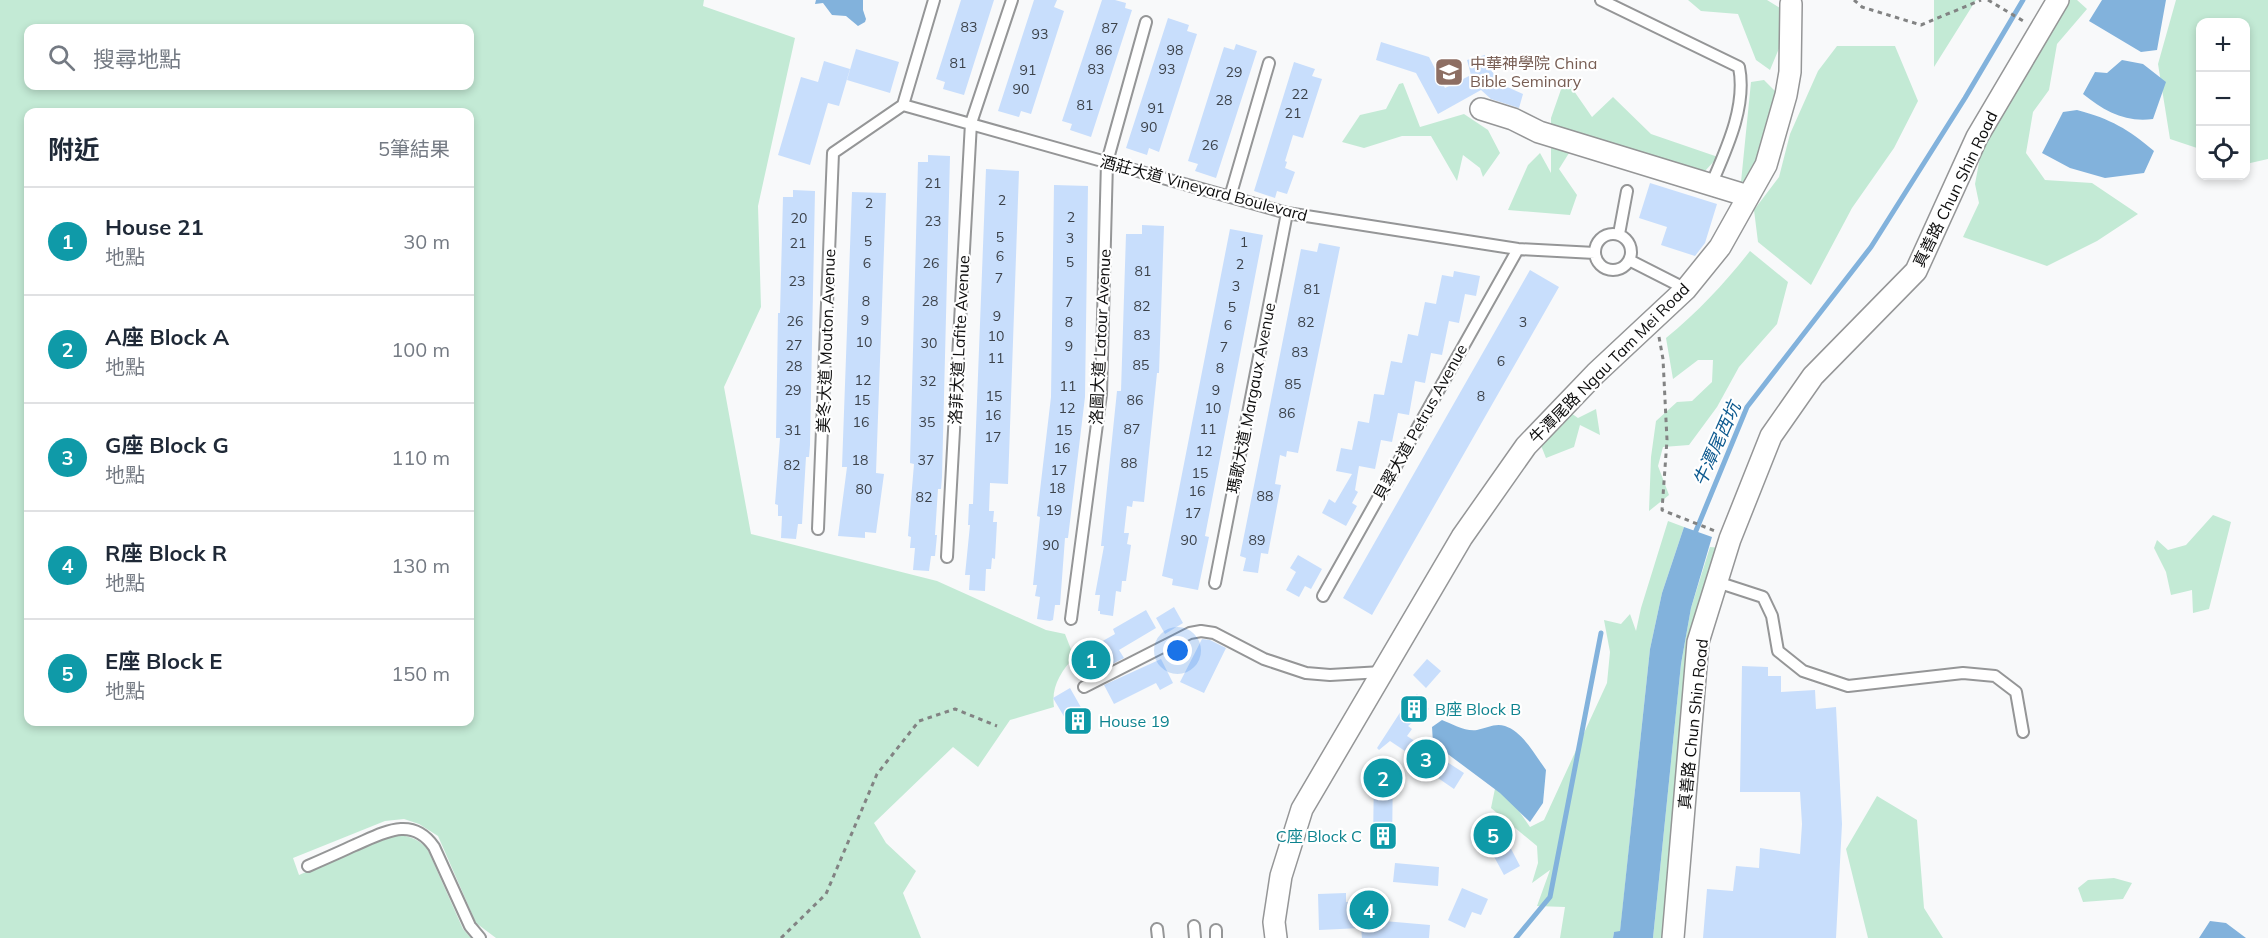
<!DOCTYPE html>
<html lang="zh-TW">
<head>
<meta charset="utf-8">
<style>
	:root { --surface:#fff; --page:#f6f6f7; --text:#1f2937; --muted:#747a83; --line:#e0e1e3; --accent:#92329b }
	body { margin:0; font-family:Mulish,"Noto Sans TC",sans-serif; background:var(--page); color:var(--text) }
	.controls { position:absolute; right:18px; top:18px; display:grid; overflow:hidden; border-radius:12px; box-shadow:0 3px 9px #0003 }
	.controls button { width:54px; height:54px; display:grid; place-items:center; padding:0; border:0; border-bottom:2px solid var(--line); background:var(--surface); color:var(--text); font:30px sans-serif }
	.you { position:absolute; left:1178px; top:651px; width:21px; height:21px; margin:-15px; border:4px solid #fff; border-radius:50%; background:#1a73e8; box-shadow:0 0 0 9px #1a73e833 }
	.badge { display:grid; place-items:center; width:39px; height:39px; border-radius:50%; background:var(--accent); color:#fff; font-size:20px; font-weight:700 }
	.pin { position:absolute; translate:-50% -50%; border:3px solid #fff; box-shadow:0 2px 6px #0006 }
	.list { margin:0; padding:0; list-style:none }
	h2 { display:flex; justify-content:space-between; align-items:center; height:78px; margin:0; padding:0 24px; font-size:26px }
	h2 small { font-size:20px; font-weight:400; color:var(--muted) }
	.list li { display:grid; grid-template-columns:39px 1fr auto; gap:18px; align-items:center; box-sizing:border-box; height:108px; padding:0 24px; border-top:2px solid var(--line) }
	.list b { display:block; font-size:22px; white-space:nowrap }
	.list p { margin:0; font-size:20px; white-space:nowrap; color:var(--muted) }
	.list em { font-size:20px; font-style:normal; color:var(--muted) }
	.icon { flex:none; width:33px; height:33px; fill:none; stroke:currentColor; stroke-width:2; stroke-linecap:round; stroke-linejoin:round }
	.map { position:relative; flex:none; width:2268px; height:938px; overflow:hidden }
	.search { position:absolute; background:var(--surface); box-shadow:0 3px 9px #0003; left:24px; top:24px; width:450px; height:66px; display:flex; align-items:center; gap:15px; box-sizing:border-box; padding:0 21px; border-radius:12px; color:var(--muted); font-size:22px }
	.panel { position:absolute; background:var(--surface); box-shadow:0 3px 9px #0003; left:24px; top:108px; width:450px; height:618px; border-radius:12px }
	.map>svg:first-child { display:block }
	.green { fill:#c3ead5; fill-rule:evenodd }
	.water { fill:#82b2dc }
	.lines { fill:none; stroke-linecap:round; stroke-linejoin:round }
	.stream { stroke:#82b2dc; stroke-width:5 }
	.building { fill:#c8defc }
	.lane-casing { stroke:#959697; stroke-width:14 }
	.street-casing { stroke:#959697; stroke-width:24 }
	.path { stroke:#828383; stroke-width:3; stroke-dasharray:4.5 4.5; stroke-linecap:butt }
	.lane { stroke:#fff; stroke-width:10 }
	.street { stroke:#fff; stroke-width:21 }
	.labels { text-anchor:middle; stroke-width:4.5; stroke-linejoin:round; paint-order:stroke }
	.number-label { font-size:14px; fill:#3c424a }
	.education-label { font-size:16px; fill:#785e54; stroke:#fff; text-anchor:start }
	.street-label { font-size:16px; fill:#0e0e0e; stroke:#fff }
	.culture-label { font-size:16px; fill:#0d838f; stroke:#fff; text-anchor:start }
	.water-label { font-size:18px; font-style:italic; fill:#0f5b90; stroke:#fff }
</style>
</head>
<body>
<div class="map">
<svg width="2268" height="938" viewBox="0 0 2268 938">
	<rect width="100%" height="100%" fill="#f8f9fa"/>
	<path class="green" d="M0,0H704L703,6L795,38L758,206L761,307L724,387L751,534L937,581L1046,630L1065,634L1074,657C1061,672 1051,686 1054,707L1010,720L978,767L953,747L874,823L886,843L916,871L903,893L921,938H496L476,923L438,836L419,824L404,819L385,821L293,858L299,875L391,835C407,835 415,837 427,848L463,929L471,938H0ZM28,28H470V86H28ZM28,112H470V722H28Z
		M1688,0H1767L1780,8L1785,34L1770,70L1756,60L1738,14L1701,11Z
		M1934,0H1976L1934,67Z
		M2065,0H2077L2087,9L2057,44L2049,90L2033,112L2026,153L2045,180L2092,183L2138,214L2097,241L2047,266L1963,237L1979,203L1975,184L1981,152L2006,103Z
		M2176,0H2268V159L2246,164V22H2200V149L2170,139L2158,64Z
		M1837,46H1895L1918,101L1894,148L1852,208L1811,285L1758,242L1754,210L1779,177L1790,134L1818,71Z
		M1565,78L1592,117L1613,97L1651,134L1718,157L1691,186L1625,148L1569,153L1559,169L1577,195L1570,215L1508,210L1528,165L1540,153L1551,173V118Z
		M1764,80L1777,93L1753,179L1741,182L1751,82Z
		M1403,83L1420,127L1464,114L1488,130L1500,153L1483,177L1480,168L1463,155L1457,181L1431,136H1402L1364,148L1342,142L1360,115L1386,109L1399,84Z
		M1750,251L1788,282L1777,324L1739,367L1717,407L1689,445L1663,447L1658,466L1669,495L1649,511L1651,457L1656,421L1677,402L1692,401L1712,382L1713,360H1698L1673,379L1666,338C1698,312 1725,283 1750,251Z
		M1596,409L1600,435L1580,425L1574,447L1546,458L1540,443L1568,411L1578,418Z
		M2213,515L2231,522L2209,609L2193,613L2192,590L2171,595L2166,572L2154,548L2157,540L2168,550L2186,545Z
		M1668,521L1684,527L1662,593L1650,649L1620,932H1614L1613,938H1560L1565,907L1537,906L1550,870L1532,883L1538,863L1537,846L1491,808L1497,779L1530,827L1544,820L1607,683L1610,652L1604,620L1621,624L1630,614L1636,631L1641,608Z
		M1710,547L1722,548L1711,585L1667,938H1653L1681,664L1691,608Z
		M1877,796L1917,820L1924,908L1943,938H1868L1846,849Z
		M2114,878L2132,883L2123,899L2083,902L2078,888L2088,880Z"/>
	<path class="water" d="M816,0H863V10L866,19L865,22L858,26L846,16L832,15L823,3L815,4Z
		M2102,0H2166L2157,50L2141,52L2089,21Z
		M2122,60L2143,64L2166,82L2153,119C2126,123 2104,111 2083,94L2095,72L2107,73Z
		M2077,110C2111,119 2128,129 2154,151L2144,173L2105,178L2070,168L2042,153L2063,112Z
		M1684,527L1712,537L1691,608L1681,664L1653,938H1613L1614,932L1620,931L1650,649L1662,593Z
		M1442,720C1452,724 1466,732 1477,730C1487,728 1495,723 1505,726C1523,732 1535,755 1546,770L1543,803L1530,822L1500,793L1433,743L1432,727Z
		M2210,921L2226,923L2246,938H2199Z"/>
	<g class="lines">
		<path class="stream" d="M1693,538L1747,407L1871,247L1965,98L2023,0
			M1516,938L1550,897L1601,633"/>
	</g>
	<path class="building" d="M961,0H994L964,95L943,89L945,82L936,79Z
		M1034,0H1057L1054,7L1064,11L1031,114L1021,111L1019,117L998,111Z
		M1102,0H1115L1126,3L1125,8L1132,10L1091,137L1070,130L1072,124L1062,121Z
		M1168,18L1189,25L1187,31L1197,34L1159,152L1149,148L1147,155L1126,148Z
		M1381,42L1429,57L1445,88L1471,75L1467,60L1485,55L1487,64L1498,80L1505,86L1523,94L1519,108L1491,99L1481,90L1438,114L1416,73L1376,60Z
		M1236,44L1257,51L1216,178L1195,171L1198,164L1188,161L1224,47L1234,50Z
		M856,49L899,62L890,93L847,80Z
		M824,61L850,69L839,106L828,103L810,165L778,155L801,77L818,82Z
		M1294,62L1315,69L1312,76L1322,79L1303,138L1293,135L1285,161L1287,162L1285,168L1295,172L1287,194L1277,191L1275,198L1254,191Z
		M928,155L950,156L942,477L941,489H938L935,535H937L935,556H931L929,571L913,570L915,548H910L911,537L908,536L914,464L910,463L918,162H928Z
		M986,169L1019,171L1008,484L990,483L989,511H994L993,522H997L995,559L992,558L991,569H986L985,591L969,590L970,575H965L970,525H968L969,504H973Z
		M1650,183L1717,204L1705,243L1695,256L1661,245L1667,227L1639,218Z
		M1054,185L1088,186L1085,397L1068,538H1065L1060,605H1055L1053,620L1050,621L1037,619L1040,597L1035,596L1037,585H1033L1040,517L1037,516L1051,397Z
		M793,190L815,191L810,445L809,457H806L802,524H798L796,539L781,538L782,516H778V505L775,504L780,438H776L778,313H780L783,197H793Z
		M852,192L886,193L876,473L884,474L876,533L865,532V538L838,536L847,467H842Z
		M1142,225L1164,226L1159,373H1157L1144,502L1133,501L1132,507L1127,506L1124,533H1129L1127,544L1131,545L1126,581H1122L1121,592L1116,591L1113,616L1100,614V611H1098L1100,595H1095L1104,546H1101L1117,391H1121L1126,234H1142Z
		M1230,229L1263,235L1205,536L1209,537L1198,590L1172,585L1173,579L1162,576Z
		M1319,243L1340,247L1298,453L1287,451L1286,457L1280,455L1275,484L1281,485L1268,554L1261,553L1258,573L1243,571L1246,558L1240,556L1301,249L1317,252Z
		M1530,270L1559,287L1372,615L1343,598Z
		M1454,271L1480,276L1476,296L1465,294L1459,323L1449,321L1442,355L1431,353L1425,383L1415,381L1409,415L1398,413L1392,442L1381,440L1375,469L1359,466L1355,490L1358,492L1352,503L1357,506L1346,526L1322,513L1329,499L1335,503L1352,474L1336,471L1341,448L1352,450L1358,421L1369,423L1374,394L1384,395L1391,361L1402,363L1408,334L1418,336L1425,302L1436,304L1442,275L1453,277Z
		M1298,555L1322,569L1311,589L1305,586L1299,597L1286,590L1296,572L1290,568Z
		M1174,607L1183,623L1165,634L1156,618Z
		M1146,610L1156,628L1119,650L1124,658L1097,672L1096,670L1088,674L1078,655L1115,634L1113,629Z
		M1202,639L1210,640L1226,648L1204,693L1180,682Z
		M1161,659L1173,683L1160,690L1156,683L1114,704L1104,685Z
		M1427,659L1441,671L1426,688L1413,675Z
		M1742,666L1768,667V676H1781V692L1815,690L1816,709L1836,707L1842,824L1836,938H1703L1707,889L1733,891L1736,866L1759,868L1760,848L1800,854L1802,824L1800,792H1740Z
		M1070,688L1091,725L1075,735L1053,698Z
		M1417,694L1429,709L1408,726L1412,729L1407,736L1464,773L1454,789L1422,767H1429L1390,741L1379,750L1377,748L1401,711L1400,709Z
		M1374,767H1393L1392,847H1373Z
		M1496,820L1520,866L1504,875L1479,829Z
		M1395,863L1439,867L1438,886L1393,882Z
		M1462,888L1488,899L1481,915L1472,912L1465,928L1448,920Z
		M1346,893V902L1383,900L1384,921L1430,925L1429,938H1362L1361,928L1319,930L1318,894Z"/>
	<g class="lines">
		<g class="lane-casing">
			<path id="lane" d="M1601,0L1739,67C1747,106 1726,150 1711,185
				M903,105L934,0
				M1230,197L1269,63
				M1595 252a18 18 0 1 1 36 0a18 18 0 1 1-36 0Z
				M1619,234L1627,191
				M1629,260L1686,289
				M818,529L833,153L903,105L1287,213L1518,249L1595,253
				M947,557L971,123L1012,0
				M1717,582L1763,597L1772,616L1778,651L1803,671L1848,686L1963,673L1995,676L2016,692L2023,732
				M1215,583L1287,213
				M1323,596L1518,249
				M1071,619L1101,394L1107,162L1146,22
				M1084,687L1190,633L1201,631L1214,633L1264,659L1306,673L1330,675L1382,672
				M308,866C324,859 340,852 355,845C383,833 412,815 434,847L470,926L480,938
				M1194,926L1195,938
				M1157,929L1158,938
				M1216,930V938"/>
		</g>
		<g class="street-casing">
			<path id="street" d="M1481,109L1513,119L1539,132L1748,196
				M1276,938L1274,922L1281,876L1302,809L1462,537L1526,446L1596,373L1686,289L1720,247L1766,165L1786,95L1790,72L1791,4
				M1673,938L1698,642L1730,539L1771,436L1813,376L1916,271L1977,137L2058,0"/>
		</g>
		<path class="path" d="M1854,0L1862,7L1921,25L1981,0
			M1988,0L2025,22
			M1659,337L1663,359L1667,440L1662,510L1715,531
			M781,938L826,894L877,774L919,721L955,709L997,726"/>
		<use href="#lane" class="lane"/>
		<use href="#street" class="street"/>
	</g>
	<defs>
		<g id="university-square" transform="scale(1.5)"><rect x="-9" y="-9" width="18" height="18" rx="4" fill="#8d6e63" stroke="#fff"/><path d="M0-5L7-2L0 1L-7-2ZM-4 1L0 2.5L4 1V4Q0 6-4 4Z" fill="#fff"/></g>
		<g id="building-square" transform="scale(1.5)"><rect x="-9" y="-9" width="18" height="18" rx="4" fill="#0f9aa8" stroke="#fff"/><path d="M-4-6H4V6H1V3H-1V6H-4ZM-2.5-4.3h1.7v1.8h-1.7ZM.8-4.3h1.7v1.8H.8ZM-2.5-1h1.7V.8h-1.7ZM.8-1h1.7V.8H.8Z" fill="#fff"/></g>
	</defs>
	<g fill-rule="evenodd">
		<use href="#university-square" x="1449" y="72"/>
		<use href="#building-square" x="1414" y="709"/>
		<use href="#building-square" x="1078" y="721"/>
		<use href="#building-square" x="1383" y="836"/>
	</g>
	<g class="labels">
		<g class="number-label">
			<text x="969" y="32">83</text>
			<text x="1110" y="33">87</text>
			<text x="1040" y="39">93</text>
			<text x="1104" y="55">86</text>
			<text x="1175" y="55">98</text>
			<text x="958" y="68">81</text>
			<text x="1096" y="74">83</text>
			<text x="1167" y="74">93</text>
			<text x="1028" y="75">91</text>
			<text x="1234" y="77">29</text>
			<text x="1021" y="94">90</text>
			<text x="1300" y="99">22</text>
			<text x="1224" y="105">28</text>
			<text x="1085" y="110">81</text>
			<text x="1156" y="113">91</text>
			<text x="1293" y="118">21</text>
			<text x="1149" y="132">90</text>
			<text x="1210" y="150">26</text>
			<text x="933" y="188">21</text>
			<text x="1002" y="205">2</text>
			<text x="869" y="208">2</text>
			<text x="1071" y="222">2</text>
			<text x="799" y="223">20</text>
			<text x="933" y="226">23</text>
			<text x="1000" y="242">5</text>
			<text x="1070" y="243">3</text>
			<text x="868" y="246">5</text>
			<text x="1244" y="247">1</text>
			<text x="798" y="248">21</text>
			<text x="1000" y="261">6</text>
			<text x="1070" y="267">5</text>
			<text x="867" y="268">6</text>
			<text x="931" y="268">26</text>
			<text x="1240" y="269">2</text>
			<text x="1143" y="276">81</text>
			<text x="999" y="283">7</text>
			<text x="797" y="286">23</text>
			<text x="1236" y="291">3</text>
			<text x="1312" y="294">81</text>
			<text x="866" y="306">8</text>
			<text x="930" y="306">28</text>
			<text x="1069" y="307">7</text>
			<text x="1142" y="311">82</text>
			<text x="1232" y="312">5</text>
			<text x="997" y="321">9</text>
			<text x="865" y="325">9</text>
			<text x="795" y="326">26</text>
			<text x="1069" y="327">8</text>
			<text x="1306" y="327">82</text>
			<text x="1523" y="327">3</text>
			<text x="1228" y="330">6</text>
			<text x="1142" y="340">83</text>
			<text x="996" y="341">10</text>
			<text x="864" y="347">10</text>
			<text x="929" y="348">30</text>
			<text x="794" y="350">27</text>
			<text x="1069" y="351">9</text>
			<text x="1224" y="352">7</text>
			<text x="1300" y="357">83</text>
			<text x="996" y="363">11</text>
			<text x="1501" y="366">6</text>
			<text x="1141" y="370">85</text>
			<text x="794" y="371">28</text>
			<text x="1220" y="373">8</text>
			<text x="863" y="385">12</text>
			<text x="928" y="386">32</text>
			<text x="1293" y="389">85</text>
			<text x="1068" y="391">11</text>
			<text x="793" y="395">29</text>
			<text x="1216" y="395">9</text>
			<text x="994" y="401">15</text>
			<text x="1481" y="401">8</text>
			<text x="862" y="405">15</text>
			<text x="1135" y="405">86</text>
			<text x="1067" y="413">12</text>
			<text x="1213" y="413">10</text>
			<text x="1287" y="418">86</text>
			<text x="993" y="420">16</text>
			<text x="861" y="427">16</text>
			<text x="927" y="427">35</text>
			<text x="1132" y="434">87</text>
			<text x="1208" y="434">11</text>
			<text x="793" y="435">31</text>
			<text x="1064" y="435">15</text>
			<text x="993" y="442">17</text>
			<text x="1062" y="453">16</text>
			<text x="1204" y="456">12</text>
			<text x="860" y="465">18</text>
			<text x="926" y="465">37</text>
			<text x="1129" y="468">88</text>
			<text x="792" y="470">82</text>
			<text x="1059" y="475">17</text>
			<text x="1200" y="478">15</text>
			<text x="1057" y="493">18</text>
			<text x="864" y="494">80</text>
			<text x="1197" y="496">16</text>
			<text x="1265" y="501">88</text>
			<text x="924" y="502">82</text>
			<text x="1054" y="515">19</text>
			<text x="1193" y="518">17</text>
			<text x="1189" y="545">90</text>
			<text x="1257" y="545">89</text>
			<text x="1051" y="550">90</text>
		</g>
		<g class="education-label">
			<text x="1470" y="69">中華神學院 China<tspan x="1470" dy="18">Bible Seminary</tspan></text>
		</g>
		<g class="street-label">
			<text transform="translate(1204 188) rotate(15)" y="6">酒莊大道 Vineyard Boulevard</text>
			<text transform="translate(1955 189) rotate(-64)" y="6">真善路 Chun Shin Road</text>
			<text transform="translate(1100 337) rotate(-87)" y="6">洛圖大道 Latour Avenue</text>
			<text transform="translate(959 340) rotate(-87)" y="6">洛菲大道 Lafite Avenue</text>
			<text transform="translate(826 341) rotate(-88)" y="6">美冬大道 Mouton Avenue</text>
			<text transform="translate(1609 363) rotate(-45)" y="6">牛潭尾路 Ngau Tam Mei Road</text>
			<text transform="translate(1251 398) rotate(-79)" y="6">瑪歌大道 Margaux Avenue</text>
			<text transform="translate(1420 422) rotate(-61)" y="6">貝翠大道 Petrus Avenue</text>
			<text transform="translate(1693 724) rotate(-84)" y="6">真善路 Chun Shin Road</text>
		</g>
		<g class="culture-label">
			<text x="1435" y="715">B座 Block B</text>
			<text x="1099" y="727">House 19</text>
			<text x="1362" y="842" text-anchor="end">C座 Block C</text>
		</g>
		<g class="water-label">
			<text transform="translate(1717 444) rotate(-66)" y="6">牛潭尾西坑</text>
		</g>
	</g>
</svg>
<div class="controls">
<button>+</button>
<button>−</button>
<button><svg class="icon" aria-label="locate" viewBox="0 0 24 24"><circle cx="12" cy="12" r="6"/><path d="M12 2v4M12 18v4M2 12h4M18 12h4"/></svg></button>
</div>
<div class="you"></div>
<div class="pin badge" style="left:1091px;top:660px;background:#0f9aa8">1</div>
<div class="pin badge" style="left:1383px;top:778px;background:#0f9aa8">2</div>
<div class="pin badge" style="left:1426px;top:759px;background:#0f9aa8">3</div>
<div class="pin badge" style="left:1369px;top:910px;background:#0f9aa8">4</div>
<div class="pin badge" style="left:1493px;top:835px;background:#0f9aa8">5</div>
<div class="search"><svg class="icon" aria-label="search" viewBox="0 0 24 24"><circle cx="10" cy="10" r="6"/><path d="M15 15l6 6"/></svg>搜尋地點</div>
<section class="panel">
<h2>附近<small>5筆結果</small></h2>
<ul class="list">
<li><span class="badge" style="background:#0f9aa8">1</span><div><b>House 21</b><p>地點</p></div><em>30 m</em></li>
<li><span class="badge" style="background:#0f9aa8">2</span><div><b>A座 Block A</b><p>地點</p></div><em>100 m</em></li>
<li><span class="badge" style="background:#0f9aa8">3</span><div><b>G座 Block G</b><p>地點</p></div><em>110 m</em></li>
<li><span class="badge" style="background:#0f9aa8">4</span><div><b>R座 Block R</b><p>地點</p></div><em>130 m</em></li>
<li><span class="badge" style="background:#0f9aa8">5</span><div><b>E座 Block E</b><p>地點</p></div><em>150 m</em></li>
</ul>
</section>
</div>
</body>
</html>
